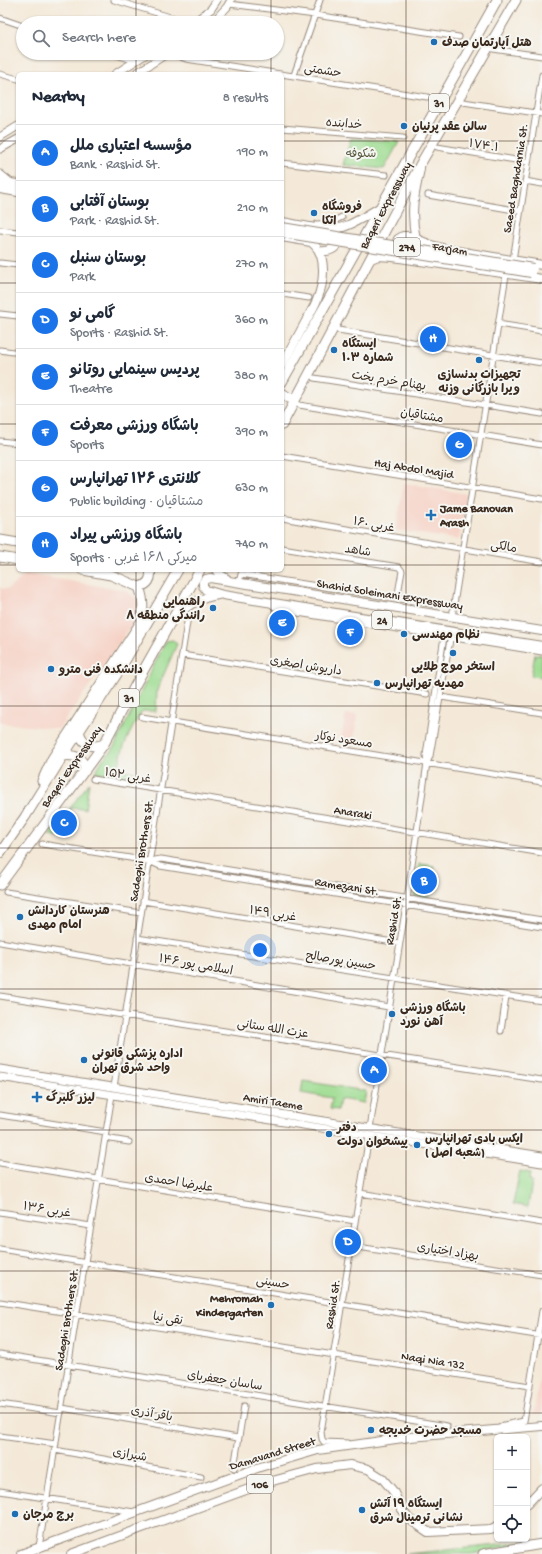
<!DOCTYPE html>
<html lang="en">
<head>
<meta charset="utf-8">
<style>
	:root { --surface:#fff; --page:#f2f2f3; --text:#1f2937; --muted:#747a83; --line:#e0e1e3; --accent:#1a73e8 }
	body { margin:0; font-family:"Gochi Hand","Playpen Sans Arabic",sans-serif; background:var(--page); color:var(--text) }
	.controls { position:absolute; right:12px; bottom:12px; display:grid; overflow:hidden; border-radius:6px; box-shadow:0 1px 3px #0004 }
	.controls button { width:36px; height:36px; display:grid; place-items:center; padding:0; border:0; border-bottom:1px solid var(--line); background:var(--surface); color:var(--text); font:20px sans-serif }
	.you { position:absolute; left:260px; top:950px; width:14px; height:14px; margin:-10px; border:3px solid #fff; border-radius:50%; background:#1a73e8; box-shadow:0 0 0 6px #1a73e833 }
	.badge { display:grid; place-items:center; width:26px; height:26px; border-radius:50%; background:var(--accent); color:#fff; font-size:13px; font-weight:700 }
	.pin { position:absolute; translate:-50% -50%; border:2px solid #fff; box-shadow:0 1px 4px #0006 }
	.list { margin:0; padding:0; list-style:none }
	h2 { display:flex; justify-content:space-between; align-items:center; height:52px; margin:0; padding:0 16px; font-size:17px }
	h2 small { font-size:13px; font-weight:400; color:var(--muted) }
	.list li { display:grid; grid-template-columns:26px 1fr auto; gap:12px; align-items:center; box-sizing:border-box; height:56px; padding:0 16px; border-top:1px solid var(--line) }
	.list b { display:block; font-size:15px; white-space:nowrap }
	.list p { margin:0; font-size:13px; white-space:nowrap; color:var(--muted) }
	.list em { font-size:13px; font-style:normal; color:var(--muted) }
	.icon { flex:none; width:22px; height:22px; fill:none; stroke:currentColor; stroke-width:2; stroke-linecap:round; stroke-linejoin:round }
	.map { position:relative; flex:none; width:542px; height:1554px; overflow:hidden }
	.search { position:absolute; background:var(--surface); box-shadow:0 1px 3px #0004; left:16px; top:16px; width:268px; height:44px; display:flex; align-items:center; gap:10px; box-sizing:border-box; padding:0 14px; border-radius:22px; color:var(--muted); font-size:15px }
	.panel { position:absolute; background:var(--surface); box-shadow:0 1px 3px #0004; left:16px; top:72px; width:268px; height:500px; border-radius:6px }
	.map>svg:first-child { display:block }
	.built { fill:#f6d1c5 }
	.green { fill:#9edc91; stroke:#6c8358 }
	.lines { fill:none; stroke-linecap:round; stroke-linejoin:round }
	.minor-casing { stroke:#988a7b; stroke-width:7 }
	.secondary-casing { stroke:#988a7b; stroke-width:9 }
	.primary-casing { stroke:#988a7b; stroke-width:10 }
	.trunk-casing { stroke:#988a7b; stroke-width:11 }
	.minor { stroke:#fff; stroke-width:5 }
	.secondary { stroke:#fff; stroke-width:7 }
	.primary { stroke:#fff; stroke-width:8 }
	.trunk { stroke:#fff; stroke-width:9 }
	.primary-bridge-casing { stroke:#988a7b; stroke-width:10; stroke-linecap:butt }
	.primary-bridge { stroke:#fff; stroke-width:8 }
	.grid { fill:none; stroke:#3b2a1e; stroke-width:1; stroke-opacity:0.55 }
	.poi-dot { fill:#1f6fb2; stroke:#f6f6f2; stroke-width:1.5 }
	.labels { text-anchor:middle; stroke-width:4; stroke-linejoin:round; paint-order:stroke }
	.shield { fill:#f6f6f2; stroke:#73675e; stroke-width:1 }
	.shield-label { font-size:11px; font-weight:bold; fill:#3b2a1e }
	.poi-label { font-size:12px; font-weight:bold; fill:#3b2a1e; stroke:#f6f6f2; text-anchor:start }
	.street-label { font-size:12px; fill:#3b2a1e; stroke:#f6f6f2 }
	.park-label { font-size:12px; fill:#54563b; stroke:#f6f6f2 }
</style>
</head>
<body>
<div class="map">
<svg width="542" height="1554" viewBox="0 0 542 1554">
	<rect width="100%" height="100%" fill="#f6f6f2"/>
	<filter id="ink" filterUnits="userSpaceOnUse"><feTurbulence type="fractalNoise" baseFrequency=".025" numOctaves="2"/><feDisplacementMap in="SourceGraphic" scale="8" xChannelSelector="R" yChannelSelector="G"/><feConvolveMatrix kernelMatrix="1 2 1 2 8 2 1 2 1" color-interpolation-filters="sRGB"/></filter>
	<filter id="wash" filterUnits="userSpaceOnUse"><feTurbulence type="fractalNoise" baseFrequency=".012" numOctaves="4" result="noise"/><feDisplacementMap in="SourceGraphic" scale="16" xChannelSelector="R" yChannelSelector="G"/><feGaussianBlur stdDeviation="0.9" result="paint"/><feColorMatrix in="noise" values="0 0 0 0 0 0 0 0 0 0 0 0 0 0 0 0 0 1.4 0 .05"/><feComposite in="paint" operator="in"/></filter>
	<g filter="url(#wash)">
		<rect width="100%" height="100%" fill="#f4e9d8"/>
		<path class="built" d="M404,483L467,494L459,540L396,530Z
			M27,574L124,590L137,599L140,607L139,615L59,729L0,723V588L8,589Z
			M346,714L357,715L353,746L340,744Z
			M542,1367V1414L533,1415Z"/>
		<path class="green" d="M351,138L399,142L384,169L343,165Z
			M173,640L177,644L157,690L156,711H142C134,725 117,754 120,769L134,772V780L112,777L95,772L103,759L112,751L166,641Z
			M535,654L542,655V677L531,676Z
			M89,783L85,809L71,808L66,838L49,836Z
			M419,864L434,866L429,898L414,896Z
			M303,1081L366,1091L364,1103L340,1099L338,1110L330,1109L332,1098L301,1093Z
			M520,1171L530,1173L529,1180L532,1182L528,1207L513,1204Z
			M529,1542L472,1554H406Z"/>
	</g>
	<g filter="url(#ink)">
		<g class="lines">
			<g class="minor-casing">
				<path id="minor" d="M114,0L190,23
					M229,4L315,15L459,37
					M0,18L23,26
					M493,49L542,56
					M110,53L136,61
					M170,53L186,59L427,97
					M0,74L18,79
					M294,75L320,0
					M463,102L542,114
					M282,128L403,138
					M437,147L528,162
					M282,163L386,175
					M525,181L542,184
					M428,195L520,211
					M317,224L330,223L342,217
					M0,230L18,232
					M513,260L542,75
					M0,263L18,265
					M282,294L309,298
					M0,314L18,316
					M498,324L542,331
					M338,330L542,363
					M0,350L13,352
					M314,378L542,414
					M299,405L542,445
					M0,441L18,443
					M282,456L542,499
					M282,518L542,562
					M282,548L399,567L402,571L397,599
					M239,583L241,574L438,605
					M272,603L273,606L279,610L542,652
					M452,617L506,275
					M182,655L427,694
					M441,697L542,713
					M142,717L542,782
					M427,763L430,756L451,634
					M93,779L542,853
					M42,844L149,861L161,859L542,920
					M149,861L160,866L542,927
					M6,892L141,913
					M143,901L399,943
					M137,938L542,1001
					M0,942L389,1007
					M0,996L542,1080
					M501,1031L506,996
					M114,1087L188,616
					M0,1115L106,1132
					M370,1128L407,899L427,763L426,755L445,630
					M105,1138L129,1142
					M0,1163L355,1221
					M360,1193L542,1223
					M0,1212L91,1226
					M351,1246L542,1275
					M0,1249L542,1336
					M0,1302L530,1386
					M0,1354L447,1426
					M0,1404L61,1413
					M62,1408L238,1438
					M498,1429L504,1425L524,1421L542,1311
					M0,1436L56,1444
					M348,1443L324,1442L322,1439L321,1432L369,1136
					M55,1450L201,1477
					M234,1468L244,1406
					M0,1491L134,1512
					M39,1547L112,1095"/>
			</g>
			<g class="secondary-casing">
				<path id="secondary" d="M193,23L211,9L217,0
					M212,23L227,7L231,0
					M115,74L148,53
					M135,74L168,53
					M0,137L18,126
					M0,149L18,139
					M0,174L11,183
					M0,1069L542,1156
					M0,1077L542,1163"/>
			</g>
			<g class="primary-casing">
				<path id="primary" d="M0,182L18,184
					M0,189L18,192
					M282,222C296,224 311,228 326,229C346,231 364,216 381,207
					M282,237L311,242C328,254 324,283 317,300C314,307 310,314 306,321C298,336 290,351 282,365
					M416,239C410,212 414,196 420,169
					M320,251C330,252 341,248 336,236
					M371,259L378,256L393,257L542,279
					M406,259L396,253L394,250L398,239L403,236H409L431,245L446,249L542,265
					M216,570L221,575L227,579
					M176,617C188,604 200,598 218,595
					M542,631L210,578L206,579L203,582V586L206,590L223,595L542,646
					M527,1504L542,1488
					M21,1554L260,1467L318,1450L410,1437L542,1426
					M71,1554L265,1483L317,1469L350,1465L368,1469L382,1478L393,1491L401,1508L409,1519L428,1532L491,1529L497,1526"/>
			</g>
			<g class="trunk-casing">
				<path id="trunk" d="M282,382L497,0
					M282,393L289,398L296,397
					M282,425L421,163L516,0
					M0,540L18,543
					M0,557L18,560
					M83,570L111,575L139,587
					M139,587C148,585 152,579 150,570
					M79,731C82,744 92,749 104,744
					M63,756C75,754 84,758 85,771
					M42,781L52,759L141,622C144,609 144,599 139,587
					M0,853L25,817L63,756L119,671L178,570
					M0,885L104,744L138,680L200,570
					M483,1554L542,1544"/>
			</g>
			<use href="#minor" class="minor"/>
			<use href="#secondary" class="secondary"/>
			<use href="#primary" class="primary"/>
			<use href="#trunk" class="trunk"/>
			<g class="primary-bridge-casing">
				<path id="primary-bridge" d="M282,227L533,268
					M282,233L531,273"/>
			</g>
			<use href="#primary-bridge" class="primary-bridge"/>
		</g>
	</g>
	<path class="grid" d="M136,0V23M271,0V23M406,0V1554M136,53V74M271,53V74M0,141H18M282,141H542M0,283H18M282,283H542M0,424H18M282,424H542M0,565H18M282,565H542M136,570V1554M271,570V1554M0,706H542M0,848H542M0,989H542M0,1130H542M0,1271H542M0,1413H542"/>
	<g class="poi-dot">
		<circle cx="434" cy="42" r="4"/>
		<circle cx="404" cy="126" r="4"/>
		<circle cx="314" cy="213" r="4"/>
		<circle cx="334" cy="350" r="4"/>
		<circle cx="479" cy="360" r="4"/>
		<path d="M429 509h4v4h4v4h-4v4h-4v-4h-4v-4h4z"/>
		<circle cx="213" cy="608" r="4"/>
		<circle cx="404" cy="634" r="4"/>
		<circle cx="453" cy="653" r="4"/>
		<circle cx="51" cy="669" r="4"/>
		<circle cx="377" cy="683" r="4"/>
		<circle cx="20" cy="917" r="4"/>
		<circle cx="392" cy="1014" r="4"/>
		<circle cx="84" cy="1060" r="4"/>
		<path d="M35 1091h4v4h4v4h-4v4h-4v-4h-4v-4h4z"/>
		<circle cx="329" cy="1134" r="4"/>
		<circle cx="417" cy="1145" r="4"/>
		<circle cx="271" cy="1305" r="4"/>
		<circle cx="371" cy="1430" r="4"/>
		<circle cx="362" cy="1510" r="4"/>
		<circle cx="15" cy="1514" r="4"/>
	</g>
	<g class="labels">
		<g class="shield">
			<rect x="429" y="94" width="20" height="18" rx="3"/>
			<rect x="394" y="238" width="26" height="18" rx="3"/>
			<rect x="372" y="611" width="20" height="18" rx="3"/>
			<rect x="119" y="689" width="20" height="18" rx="3"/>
			<rect x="247" y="1475" width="26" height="18" rx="3"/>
		</g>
		<g class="shield-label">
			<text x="439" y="107">31</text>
			<text x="407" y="251">274</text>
			<text x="382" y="624">24</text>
			<text x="129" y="702">31</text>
			<text x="260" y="1488">106</text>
		</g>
		<g class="poi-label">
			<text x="442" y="46">هتل آپارتمان صدف</text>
			<text x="412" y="130">سالن عقد پرنیان</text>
			<text x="322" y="210">فروشگاه<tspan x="322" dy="14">اتکا</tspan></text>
			<text x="342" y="347">ایستگاه<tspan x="342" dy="14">شماره ۱۰۳</tspan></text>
			<text x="479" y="378" text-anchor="middle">تجهیزات بدنسازی<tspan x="479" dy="14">ویرا بازرگانی وزنه</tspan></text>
			<text x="440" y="512">Jame Banovan<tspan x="440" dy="14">Arash</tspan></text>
			<text x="205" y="605" text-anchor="end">راهنمایی<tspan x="205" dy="14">رانندگی منطقه ۸</tspan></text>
			<text x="412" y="638">نظام مهندسی</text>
			<text x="453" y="670" text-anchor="middle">استخر موج طلایی</text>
			<text x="59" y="673">دانشکده فنی مترو</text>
			<text x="385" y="687">مهدیه تهرانپارس</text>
			<text x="28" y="914">هنرستان کاردانش<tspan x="28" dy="14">امام مهدی</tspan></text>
			<text x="400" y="1011">باشگاه ورزشی<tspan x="400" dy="14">آهن نورد</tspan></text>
			<text x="92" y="1057">اداره پزشكی قانونی<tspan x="92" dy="14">واحد شرق تهران</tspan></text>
			<text x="46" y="1101">لیزر گلبرگ</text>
			<text x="337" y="1131">دفتر<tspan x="337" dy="14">پیشخوان دولت</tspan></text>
			<text x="425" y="1142">ایکس بادی تهرانپارس<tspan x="425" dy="14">( شعبه اصل)</tspan></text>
			<text x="263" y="1302" text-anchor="end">Mehromah<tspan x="263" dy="14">Kindergarten</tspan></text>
			<text x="379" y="1434">مسجد حضرت خدیجه</text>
			<text x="370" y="1507">ایستگاه ۱۹ آتش<tspan x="370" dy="14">نشانی ترمینال شرق</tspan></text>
			<text x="23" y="1518">برج مرجان</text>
		</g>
		<g class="street-label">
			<text transform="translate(323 70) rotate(9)" y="4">حشمتی</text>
			<text transform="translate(344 123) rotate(5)" y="4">خدابنده</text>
			<text transform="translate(484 145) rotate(9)" y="4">۱۷۴.۱</text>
			<text transform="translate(515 178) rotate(-81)" y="4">Saeed Baghdarnia St.</text>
			<text transform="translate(385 205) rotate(-62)" y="4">Baqeri Expressway</text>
			<text transform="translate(450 248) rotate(9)" y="4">Farjam</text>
			<text transform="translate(389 380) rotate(9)" y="4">بهنام خرم بخت</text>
			<text transform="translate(422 415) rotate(9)" y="4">مشتاقیان</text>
			<text transform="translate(414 468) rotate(9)" y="4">Haj Abdol Majid</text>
			<text transform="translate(374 524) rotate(10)" y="4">۱۶۰ غربی</text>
			<text transform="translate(504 546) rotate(10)" y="4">مالکی</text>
			<text transform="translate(358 550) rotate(9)" y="4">شاهد</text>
			<text transform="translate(390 594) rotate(9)" y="4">Shahid Soleimani Expressway</text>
			<text transform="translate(306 665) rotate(9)" y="4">داریوش اصغری</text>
			<text transform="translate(344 739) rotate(9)" y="4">مسعود نوکار</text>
			<text transform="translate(71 766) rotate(-55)" y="4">Baqeri Expressway</text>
			<text transform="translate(128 775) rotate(9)" y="4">۱۵۲ غربی</text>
			<text transform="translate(353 812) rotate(9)" y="4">Anaraki</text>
			<text transform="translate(141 850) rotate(-81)" y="4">Sadeghi Brothers St.</text>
			<text transform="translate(347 886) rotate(9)" y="4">Ramezani St.</text>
			<text transform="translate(273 913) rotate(9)" y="4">۱۴۹ غربی</text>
			<text transform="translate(393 920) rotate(-80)" y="4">Rashid St.</text>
			<text transform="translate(341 960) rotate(9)" y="4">حسین پورصالح</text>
			<text transform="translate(196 964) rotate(10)" y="4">۱۴۶ اسلامی پور</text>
			<text transform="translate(273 1028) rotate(9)" y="4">عزت الله ستانی</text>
			<text transform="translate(273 1101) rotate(9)" y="4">Amiri Taeme</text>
			<text transform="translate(179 1182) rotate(9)" y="4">علیرضا احمدی</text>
			<text transform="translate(47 1209) rotate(9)" y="4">۱۳۶ غربی</text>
			<text transform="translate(448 1251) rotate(9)" y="4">بهزاد اختیاری</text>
			<text transform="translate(273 1282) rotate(9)" y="4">حسینی</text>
			<text transform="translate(332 1304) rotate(-81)" y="4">Rashid St.</text>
			<text transform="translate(168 1318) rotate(9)" y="4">نقی نیا</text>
			<text transform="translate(66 1319) rotate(-81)" y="4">Sadeghi Brothers St.</text>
			<text transform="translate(433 1360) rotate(9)" y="4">Naqi Nia 132</text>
			<text transform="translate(225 1380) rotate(9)" y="4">ساسان جعفربای</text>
			<text transform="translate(152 1413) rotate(10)" y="4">باقر آذری</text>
			<text transform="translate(272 1453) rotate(-17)" y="4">Damavand Street</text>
			<text transform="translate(130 1454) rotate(10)" y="4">شیرازی</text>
		</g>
		<g class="park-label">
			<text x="361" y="157">شکوفه</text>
		</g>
	</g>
</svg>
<div class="controls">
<button>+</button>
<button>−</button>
<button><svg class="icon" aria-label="locate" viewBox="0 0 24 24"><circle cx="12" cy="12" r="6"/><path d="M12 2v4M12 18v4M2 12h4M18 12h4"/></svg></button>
</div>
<div class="you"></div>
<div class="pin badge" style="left:374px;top:1070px">A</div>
<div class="pin badge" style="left:424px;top:881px">B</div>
<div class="pin badge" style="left:64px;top:823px">C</div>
<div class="pin badge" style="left:348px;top:1242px">D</div>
<div class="pin badge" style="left:282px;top:623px">E</div>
<div class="pin badge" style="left:350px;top:632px">F</div>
<div class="pin badge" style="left:459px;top:445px">G</div>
<div class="pin badge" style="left:433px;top:339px">H</div>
<div class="search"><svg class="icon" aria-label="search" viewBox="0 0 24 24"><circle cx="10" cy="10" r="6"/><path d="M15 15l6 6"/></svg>Search here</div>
<section class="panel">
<h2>Nearby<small>8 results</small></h2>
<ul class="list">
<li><span class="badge">A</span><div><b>مؤسسه اعتباری ملل</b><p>Bank · Rashid St.</p></div><em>190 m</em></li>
<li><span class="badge">B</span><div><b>بوستان آفتابی</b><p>Park · Rashid St.</p></div><em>210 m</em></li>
<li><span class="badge">C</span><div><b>بوستان سنبل</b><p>Park</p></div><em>270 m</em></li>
<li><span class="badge">D</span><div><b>گامی نو</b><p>Sports · Rashid St.</p></div><em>360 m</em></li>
<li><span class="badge">E</span><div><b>پردیس سینمایی روتانو</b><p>Theatre</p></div><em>380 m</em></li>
<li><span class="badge">F</span><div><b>باشگاه ورزشی معرفت</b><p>Sports</p></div><em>390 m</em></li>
<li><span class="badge">G</span><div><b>کلانتری ۱۲۶ تهرانپارس</b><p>Public building · مشتاقیان</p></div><em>630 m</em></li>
<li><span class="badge">H</span><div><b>باشگاه ورزشی پیراد</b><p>Sports · میرکی ۱۶۸ غربی</p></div><em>740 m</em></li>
</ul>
</section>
</div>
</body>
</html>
